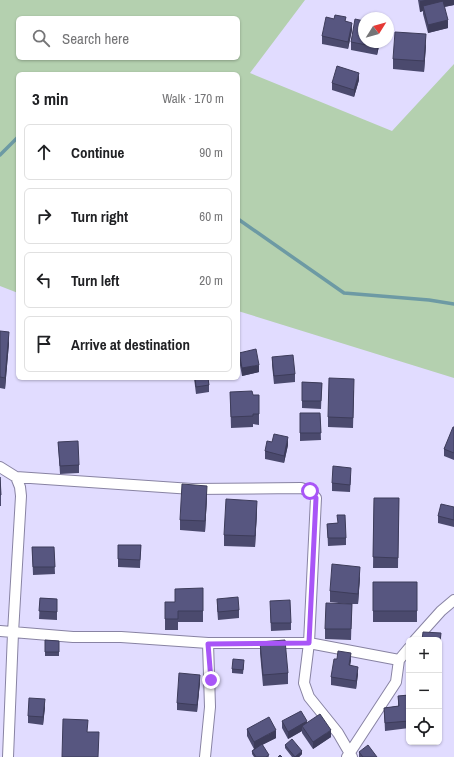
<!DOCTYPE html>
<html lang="en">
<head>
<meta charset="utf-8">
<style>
	:root { --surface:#fff; --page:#f6f6f6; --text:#202124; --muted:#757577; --line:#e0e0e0 }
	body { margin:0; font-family:"Archivo Narrow",sans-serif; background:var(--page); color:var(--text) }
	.controls { position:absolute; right:12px; bottom:12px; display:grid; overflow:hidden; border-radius:6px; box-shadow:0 1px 3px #0004 }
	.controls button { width:36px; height:36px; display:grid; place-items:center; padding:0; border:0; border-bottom:1px solid var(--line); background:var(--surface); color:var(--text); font:20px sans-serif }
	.compass { position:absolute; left:358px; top:12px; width:36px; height:36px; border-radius:50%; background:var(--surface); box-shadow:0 1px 3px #0004; rotate:53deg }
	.stop { position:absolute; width:12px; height:12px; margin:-9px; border:3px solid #a855f7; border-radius:50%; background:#fff }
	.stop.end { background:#a855f7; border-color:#fff; box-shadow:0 1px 4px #0008 }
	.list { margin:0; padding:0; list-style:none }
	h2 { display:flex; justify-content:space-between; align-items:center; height:52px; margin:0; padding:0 16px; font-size:17px }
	h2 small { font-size:13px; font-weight:400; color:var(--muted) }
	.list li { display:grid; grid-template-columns:26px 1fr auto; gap:12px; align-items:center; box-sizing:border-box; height:56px; margin:0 8px 8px; padding:0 8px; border:1px solid var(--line); border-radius:6px }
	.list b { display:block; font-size:15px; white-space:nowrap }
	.list em { font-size:13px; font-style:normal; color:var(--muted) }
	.icon { flex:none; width:22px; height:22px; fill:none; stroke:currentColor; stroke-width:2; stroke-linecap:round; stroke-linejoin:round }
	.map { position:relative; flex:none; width:454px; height:757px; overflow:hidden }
	.search { position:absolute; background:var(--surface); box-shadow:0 1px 3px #0004; left:16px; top:16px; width:224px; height:44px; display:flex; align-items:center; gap:10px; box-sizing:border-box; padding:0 14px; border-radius:6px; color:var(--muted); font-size:15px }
	.panel { position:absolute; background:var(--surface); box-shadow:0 1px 3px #0004; left:16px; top:72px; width:224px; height:308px; border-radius:6px }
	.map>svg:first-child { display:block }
	.green { fill:#b4d0af; fill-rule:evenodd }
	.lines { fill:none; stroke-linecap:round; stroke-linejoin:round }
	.stream { stroke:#6d9aa4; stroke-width:3.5 }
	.street-casing { stroke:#8883a3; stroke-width:12 }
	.street { stroke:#fff; stroke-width:10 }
	.wall { fill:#4b4a6e }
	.shaded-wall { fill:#3d3c5a }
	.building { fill:#575680; stroke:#3d3c5a }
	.route { stroke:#a855f7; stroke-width:5 }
</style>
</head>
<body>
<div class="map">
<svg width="454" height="757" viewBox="0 0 454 757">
	<rect width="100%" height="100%" fill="#e1dcff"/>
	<path class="green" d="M0,0H305L250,73L392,131L454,64V378L238,311V74H18V293L0,286ZM18,18H238V58H18Z"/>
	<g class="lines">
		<path class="stream" d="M0,155L18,137
			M238,219L344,293L429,300L454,304"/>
		<g class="street-casing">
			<path id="street" d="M0,467L16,477L192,489L301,488L310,491L316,498L309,643L304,683L309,697L338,733L352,757
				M0,631L73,637H121L208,643H309L399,660L409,648
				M415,640L441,611L454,600
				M8,757L13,633L21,496L20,487L16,477
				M205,757L210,707L208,643
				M347,757L396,682L399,660"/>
		</g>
		<use href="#street" class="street"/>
	</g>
	<path class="wall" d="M418,0H454V5L444,7L448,28L428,33L423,14V11L420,12Z
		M346,21L352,30L348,49L322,44V36Z
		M351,42H380L377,55L351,50Z
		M426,45L424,72L393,69V59Z
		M359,80L354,97L332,90V83Z
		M0,331L9,343L5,389L0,388Z
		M239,353L259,372L242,376L239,360Z
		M272,357L295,374V382L274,384L272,365Z
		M194,378H208L209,385V392L196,394Z
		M302,382L322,383L321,409L302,408Z
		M354,390L353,428L328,427V417Z
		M230,392L253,395H259V425L253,424V427L231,428Z
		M300,413H320L321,440L300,441Z
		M454,427V460L444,456V449Z
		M58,442L79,465V473L60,474Z
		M272,442L288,445L284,463L265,459V451Z
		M351,475L350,492L332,491V483Z
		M0,477L1,495V506H0Z
		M207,497L205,532L180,530V520Z
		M374,498H399L398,568H373Z
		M454,507V527L438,523V516Z
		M257,511L255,547L224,546V535Z
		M337,523L346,538V545L328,546L327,524Z
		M118,545H141L140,568L118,567Z
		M32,547H54L55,574L33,575Z
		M360,577L358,604H352L351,640L325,639V629L347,604L330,602V591Z
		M373,582L417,611V622H373Z
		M203,588V622H178V630H165V602H175Z
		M40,598L57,599V620L39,619Z
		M217,599L239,610V618L218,620L217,607Z
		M270,608L291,623V630L271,631Z
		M45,640L59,641V656H45Z
		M260,642L288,673V684L263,686L260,653Z
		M337,659L351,660L350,665L358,674L356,689L331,685V677Z
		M244,664L243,674L232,673V669Z
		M200,682L197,712L177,710V703Z
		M409,695V728L385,731L384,708L398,706V696Z
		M45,707L43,725L28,723V716Z
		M282,721L307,723L331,737L313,749L302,733V731L288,739L282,728Z
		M247,729L276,738L262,745L269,757H254L252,754V751L254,749L247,736Z
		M285,745L302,754L299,757H292L285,748Z
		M359,752L377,757H359Z"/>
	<path class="shaded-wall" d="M425,0H454V5L424,11L423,6V11L420,12V1Z
		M448,20V28L428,33V25Z
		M352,23V30L348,49V42Z
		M426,34V45L424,72V61Z
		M378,42H380L377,55V47Z
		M359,73V80L354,97V90Z
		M9,332V343L5,389V378Z
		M259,365V372L242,376V368Z
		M288,437V445L284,463V456Z
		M207,486V497L205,532V521Z
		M257,501V511L255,547V536Z
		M360,567V577L358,604V594Z
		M441,633V641L439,659V652Z
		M351,653V660L349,672V665Z
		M358,667V674L356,689V681Z
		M200,675V682L197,712V705Z
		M45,699V707L43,725V717Z
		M307,721V729L302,726V731L288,739V732Z
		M276,730V738L254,749V742Z
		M331,730V737L313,749V742Z
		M302,751V754L299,757H295Z"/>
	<path class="building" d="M443,1L448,20L428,25L423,6Z
		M335,15L346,17L345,21L352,23L348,42L322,36L326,17L334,19Z
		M355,19L364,21V42H378L377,47L351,42Z
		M395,32L426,34L424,61L393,59Z
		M337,66L359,73L354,90L332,83Z
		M0,331L9,332L5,378L0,377Z
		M256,349L259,365L242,368L239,353Z
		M293,355L295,374L274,376L272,357Z
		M195,378H208L209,385L196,387Z
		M329,378L354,379L353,418L328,417Z
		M302,382L322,383L321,401H302Z
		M252,391L253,395H259V414H253V416L231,417L230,392Z
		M300,413H320L321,433H300Z
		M453,427H454V453L444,449Z
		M274,434L288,437L284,456L265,451L267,441L272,442Z
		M78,441L79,465L60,466L58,442Z
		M333,466L351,468L350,485L332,483Z
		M0,477L1,495H0Z
		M182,484L207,486L205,521L180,520Z
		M374,498H399L398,558L373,557Z
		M226,499L257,501L255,536L224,535Z
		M441,504L454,507V520L438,516Z
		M337,515H345L346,538H328L327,524L338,523Z
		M118,545H141L140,560L118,559Z
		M32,547H54L55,567H33Z
		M332,564L360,567L358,594L330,591Z
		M373,582H417V611H373Z
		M203,588V611H178V619H165V602H175V589Z
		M238,597L239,610L218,612L217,599Z
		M40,598L57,599V612L39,611Z
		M290,600L291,623H271L270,601Z
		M326,603L352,604L351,629H325Z
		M423,632L441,633L439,652V640H422Z
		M45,640L59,641V652H45Z
		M285,640L288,673L263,675L260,642Z
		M338,651L351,653L349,665L358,667L356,681L331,677L334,659H337Z
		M233,659L244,660L243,670L232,669Z
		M179,673L200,675L197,705L177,703Z
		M409,695V721L385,723L384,708L399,706L398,696Z
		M29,698L45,699L43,717L28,716Z
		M301,711L307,721L288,732L282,721Z
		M320,714L331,730L313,742L302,726Z
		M269,717L276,730L254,742L247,729Z
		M63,719L88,720L87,732H99L98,757H62Z
		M292,739L302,751L295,757L285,745Z
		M262,744L269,755L266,757H256L252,751Z
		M368,745L377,757H363L359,752Z
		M280,755L282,757H278Z"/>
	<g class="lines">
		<path class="route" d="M211,680L208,644L309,643L316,498L310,491"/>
	</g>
</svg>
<div class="controls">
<button>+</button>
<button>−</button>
<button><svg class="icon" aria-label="locate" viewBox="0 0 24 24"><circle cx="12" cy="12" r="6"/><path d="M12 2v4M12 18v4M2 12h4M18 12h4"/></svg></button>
</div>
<svg class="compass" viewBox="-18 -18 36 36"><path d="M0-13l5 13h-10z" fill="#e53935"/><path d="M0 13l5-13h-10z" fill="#757577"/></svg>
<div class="stop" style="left:310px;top:491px"></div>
<div class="stop end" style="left:211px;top:680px"></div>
<div class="search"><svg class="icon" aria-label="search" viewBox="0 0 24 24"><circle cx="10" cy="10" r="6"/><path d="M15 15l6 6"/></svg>Search here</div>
<section class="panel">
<h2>3 min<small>Walk · 170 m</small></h2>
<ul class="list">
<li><svg class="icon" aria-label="ahead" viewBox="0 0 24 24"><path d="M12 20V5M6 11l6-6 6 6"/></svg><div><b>Continue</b></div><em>90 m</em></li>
<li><svg class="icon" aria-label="right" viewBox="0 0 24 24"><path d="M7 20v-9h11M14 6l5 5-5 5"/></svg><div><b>Turn right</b></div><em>60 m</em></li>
<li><svg class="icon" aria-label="left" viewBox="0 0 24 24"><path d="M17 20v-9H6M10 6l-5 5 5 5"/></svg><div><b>Turn left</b></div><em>20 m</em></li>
<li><svg class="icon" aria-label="arrive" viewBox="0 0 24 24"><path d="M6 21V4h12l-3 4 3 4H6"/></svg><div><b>Arrive at destination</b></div></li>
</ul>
</section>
</div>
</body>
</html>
